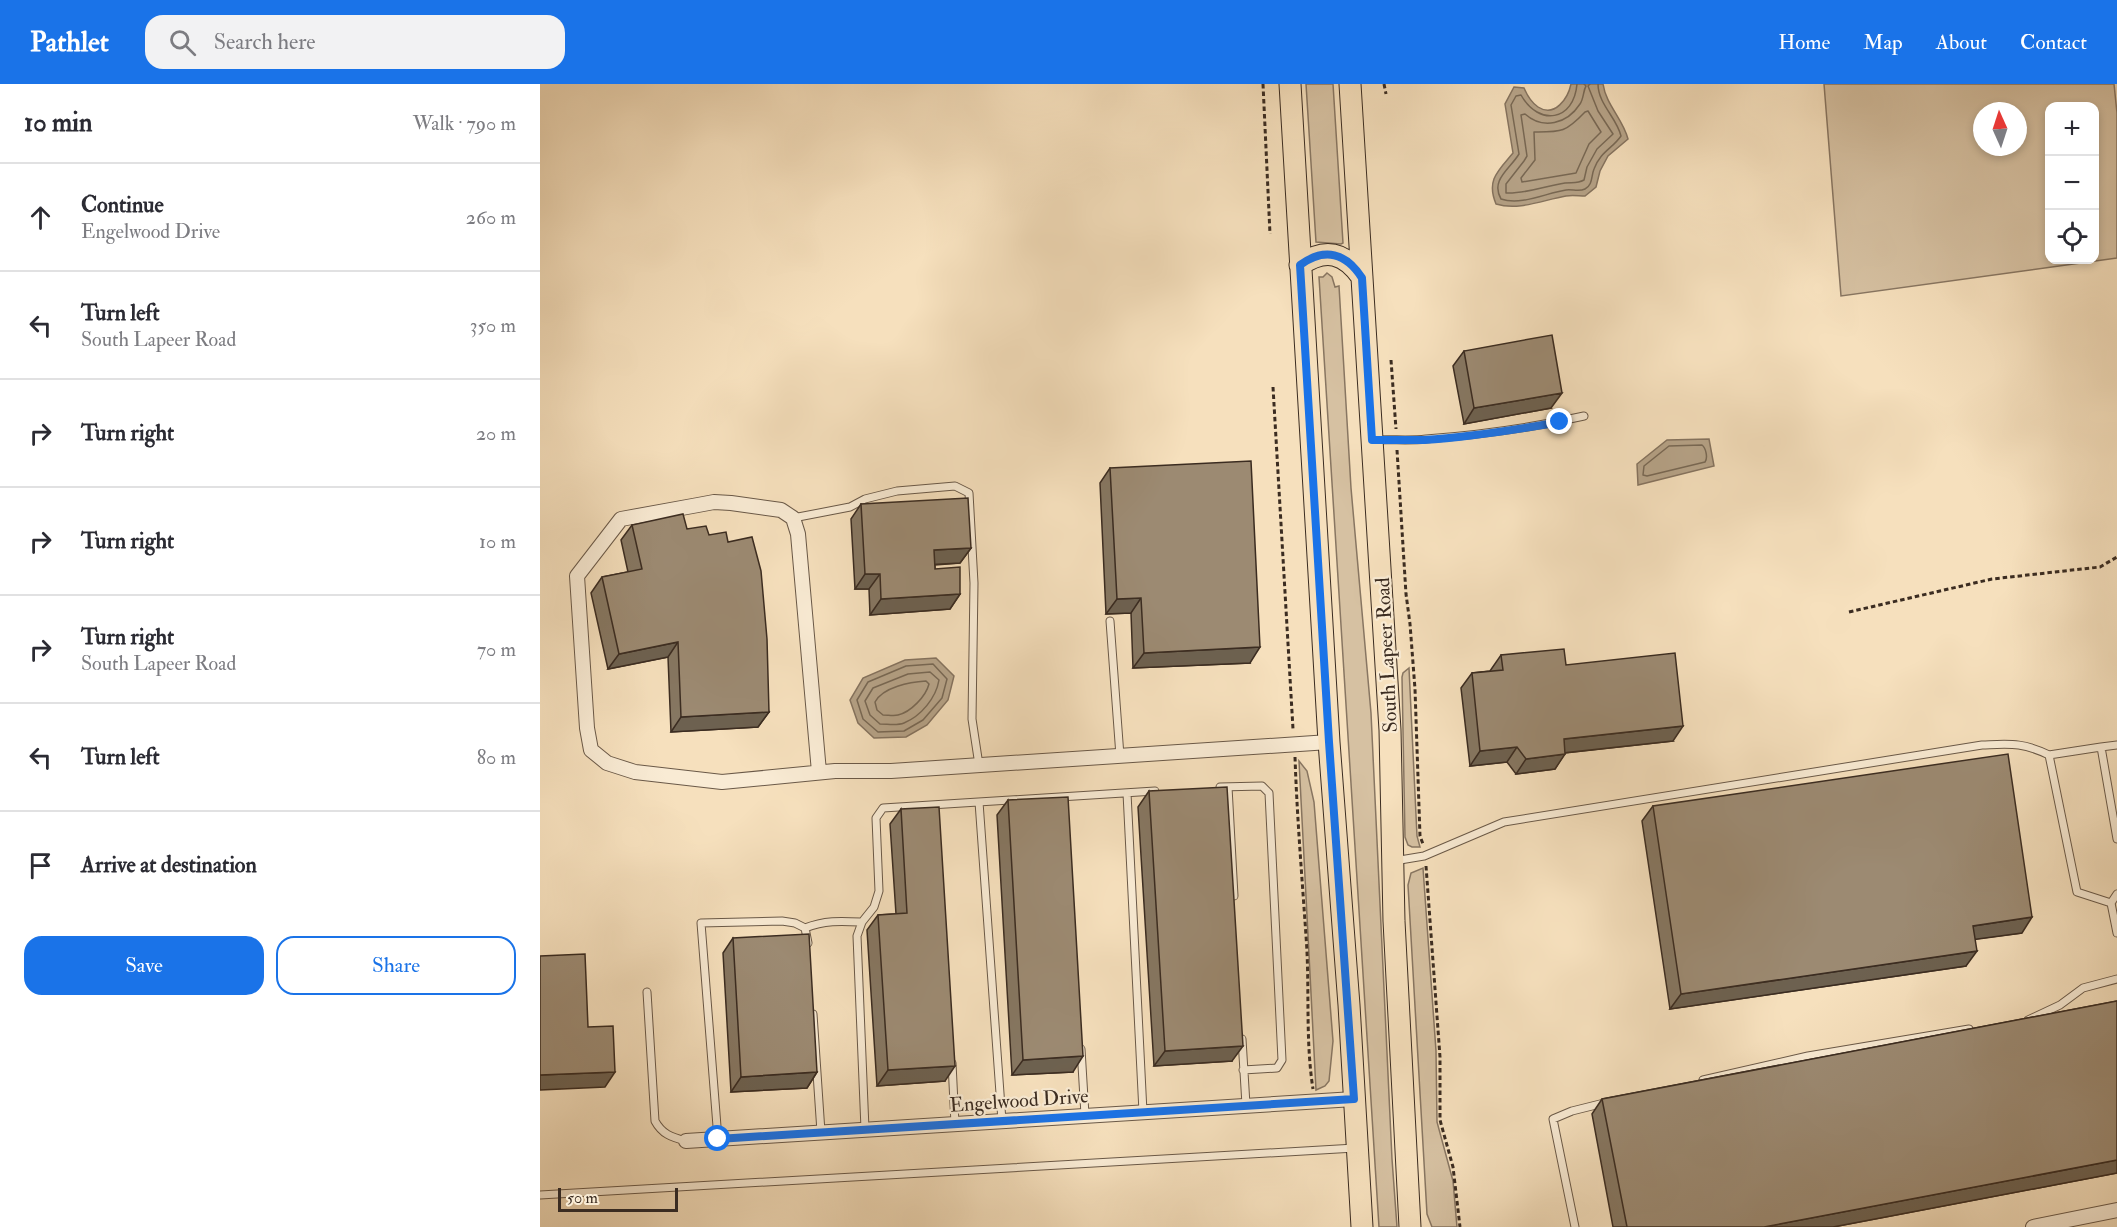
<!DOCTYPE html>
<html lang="en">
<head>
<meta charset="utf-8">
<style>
	:root { --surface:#fff; --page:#f2f2f3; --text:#2b2b33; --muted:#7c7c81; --line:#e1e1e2; --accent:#1a73e8 }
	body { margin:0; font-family:"IM FELL Double Pica",serif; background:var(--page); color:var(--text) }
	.controls { position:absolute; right:18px; top:18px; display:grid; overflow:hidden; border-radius:12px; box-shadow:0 3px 9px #0003 }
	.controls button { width:54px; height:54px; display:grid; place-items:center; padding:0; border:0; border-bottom:2px solid var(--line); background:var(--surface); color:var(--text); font:30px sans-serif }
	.compass { position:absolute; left:1433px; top:18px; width:54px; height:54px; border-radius:50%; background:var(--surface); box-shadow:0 3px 9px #0003; rotate:357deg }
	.scale { position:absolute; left:18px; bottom:15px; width:120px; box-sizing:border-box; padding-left:6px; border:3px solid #3b2c21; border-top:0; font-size:16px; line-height:21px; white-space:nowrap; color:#3b2c21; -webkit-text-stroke:4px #f9ebd4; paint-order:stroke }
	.stop { position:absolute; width:18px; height:18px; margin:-14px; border:4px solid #1a73e8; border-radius:50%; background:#fff }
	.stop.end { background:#1a73e8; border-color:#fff; box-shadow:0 2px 6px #0008 }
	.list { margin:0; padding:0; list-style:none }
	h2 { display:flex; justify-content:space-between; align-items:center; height:78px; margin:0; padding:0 24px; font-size:26px }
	h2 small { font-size:20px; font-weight:400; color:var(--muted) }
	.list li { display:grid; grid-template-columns:39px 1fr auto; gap:18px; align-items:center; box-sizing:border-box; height:108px; padding:0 24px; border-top:2px solid var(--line) }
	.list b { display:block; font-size:22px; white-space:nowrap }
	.list p { margin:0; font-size:20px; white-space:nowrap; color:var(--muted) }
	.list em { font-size:20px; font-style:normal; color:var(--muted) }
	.actions { display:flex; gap:12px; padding:18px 24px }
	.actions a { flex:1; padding:14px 0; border:2px solid var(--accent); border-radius:18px; text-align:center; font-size:21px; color:var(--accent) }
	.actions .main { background:var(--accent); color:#fff }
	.icon { flex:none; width:33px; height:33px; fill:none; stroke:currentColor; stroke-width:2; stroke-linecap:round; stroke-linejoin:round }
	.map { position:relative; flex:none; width:1577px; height:1143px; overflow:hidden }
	header { display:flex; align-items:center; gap:36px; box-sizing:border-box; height:84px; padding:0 30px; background:var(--accent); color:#fff }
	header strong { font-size:28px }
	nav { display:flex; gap:33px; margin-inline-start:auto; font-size:21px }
	.search { width:420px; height:54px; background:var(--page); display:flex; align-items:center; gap:15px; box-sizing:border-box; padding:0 21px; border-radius:18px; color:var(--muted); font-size:22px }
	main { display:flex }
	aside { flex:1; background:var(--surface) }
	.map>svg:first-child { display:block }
	.green { fill:#d6c1a2; stroke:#887662; stroke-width:1.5; fill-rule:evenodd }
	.water { fill:#b6a388; stroke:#85735f; stroke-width:1.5 }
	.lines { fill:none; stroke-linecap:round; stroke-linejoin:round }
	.shore { stroke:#786854; stroke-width:1.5 }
	.lane-casing { stroke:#6a5948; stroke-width:9 }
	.street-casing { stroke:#6a5948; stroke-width:16 }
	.primary-casing { stroke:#3b2c21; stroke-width:23 }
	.path { stroke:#3b2c21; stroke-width:3; stroke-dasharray:4.5 3; stroke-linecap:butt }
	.lane { stroke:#f9ebd4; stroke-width:7 }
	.street { stroke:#f9ebd4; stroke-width:14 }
	.primary { stroke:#f6e0bd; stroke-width:21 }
	.wall { fill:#867762; stroke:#3b2c21; stroke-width:1.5 }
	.shaded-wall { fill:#6d6150; stroke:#3b2c21; stroke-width:1.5 }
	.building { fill:#9c8a72; stroke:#3b2c21; stroke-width:1.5 }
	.route { stroke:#1a73e8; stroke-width:8 }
	.labels { text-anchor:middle; stroke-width:4.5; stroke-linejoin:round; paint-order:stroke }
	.street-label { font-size:20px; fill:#3b2c21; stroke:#f9ebd4 }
</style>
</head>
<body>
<header>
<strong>Pathlet</strong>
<div class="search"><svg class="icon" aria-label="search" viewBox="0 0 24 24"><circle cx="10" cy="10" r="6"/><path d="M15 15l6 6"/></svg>Search here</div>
<nav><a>Home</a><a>Map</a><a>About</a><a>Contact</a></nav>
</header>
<main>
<aside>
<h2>10 min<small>Walk · 790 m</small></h2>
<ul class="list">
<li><svg class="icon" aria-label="ahead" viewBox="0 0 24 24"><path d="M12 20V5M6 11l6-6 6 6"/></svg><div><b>Continue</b><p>Engelwood Drive</p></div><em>260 m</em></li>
<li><svg class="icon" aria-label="left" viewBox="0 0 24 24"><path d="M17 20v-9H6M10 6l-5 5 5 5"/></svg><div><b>Turn left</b><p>South Lapeer Road</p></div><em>350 m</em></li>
<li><svg class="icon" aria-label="right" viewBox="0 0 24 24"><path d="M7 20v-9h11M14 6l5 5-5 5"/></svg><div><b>Turn right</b></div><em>20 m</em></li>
<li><svg class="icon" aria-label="right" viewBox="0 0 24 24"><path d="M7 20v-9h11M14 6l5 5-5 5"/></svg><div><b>Turn right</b></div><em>10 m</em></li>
<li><svg class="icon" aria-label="right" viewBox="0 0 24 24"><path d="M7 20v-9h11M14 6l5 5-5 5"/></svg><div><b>Turn right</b><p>South Lapeer Road</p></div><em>70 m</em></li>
<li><svg class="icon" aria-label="left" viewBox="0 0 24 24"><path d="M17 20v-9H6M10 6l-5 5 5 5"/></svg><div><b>Turn left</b></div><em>80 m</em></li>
<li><svg class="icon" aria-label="arrive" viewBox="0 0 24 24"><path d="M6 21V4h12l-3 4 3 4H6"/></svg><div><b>Arrive at destination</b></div></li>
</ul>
<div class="actions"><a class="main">Save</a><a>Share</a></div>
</aside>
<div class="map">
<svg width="1577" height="1143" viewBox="0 0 1577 1143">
	<rect width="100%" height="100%" fill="#f6e0bd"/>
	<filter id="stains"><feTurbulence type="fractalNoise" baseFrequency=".00333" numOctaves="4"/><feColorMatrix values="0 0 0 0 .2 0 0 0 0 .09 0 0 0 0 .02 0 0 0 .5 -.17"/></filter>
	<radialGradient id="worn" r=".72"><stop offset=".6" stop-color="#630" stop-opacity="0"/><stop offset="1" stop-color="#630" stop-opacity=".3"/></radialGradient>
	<path class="green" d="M766,0H793L803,159L801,160L776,158Z
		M1284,0H1574L1577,29V174L1301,212ZM1510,22H1554V176H1510ZM1442,27H1478V63H1442Z
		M787,189L792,193L795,203L799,202L811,404L831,629L852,1075L857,1143H839L779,193H783Z
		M869,584L877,752L880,763H872L868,761L865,753L862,593L863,589Z
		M759,677L767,687L774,718L793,957L789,997L785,1002L776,1006Z
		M883,784L896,967L897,1038L913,1097L917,1143H892L887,1130L868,801L871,789Z"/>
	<path class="water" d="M1031,0H1063C1066,21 1083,35 1088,55L1068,72L1060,87L1056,103L1045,112C1039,112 1032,111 1026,112C1003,116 979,127 956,120C946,96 958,87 973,69L965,20L974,3L984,4C987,11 992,19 998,23C1015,34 1028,14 1031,0Z
		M1169,355L1174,382L1098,401L1097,380L1127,356Z
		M396,574L414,592L408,616L387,641L366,653L334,654L318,639L310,616L323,594L365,576Z"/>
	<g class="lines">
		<path class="shore" d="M1037,0C1034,37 999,43 981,11L976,12L971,21L979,70C970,85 950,96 961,115C981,122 1006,109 1026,106C1032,105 1039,108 1045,105C1053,101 1051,92 1054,85C1061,67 1072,65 1081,52C1077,34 1058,20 1058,0
			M1044,0L1046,2C1043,7 1044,14 1040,20C1027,40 1003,46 985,30L981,31L987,72L984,77L966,100V109C986,110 1005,102 1025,99C1032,98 1037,100 1044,96L1047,83L1057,65L1073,50L1058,27L1048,2L1050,0
			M1048,27L1061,48L1049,60L1036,89L982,98L981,94L995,76L994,48C1021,48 1025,49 1045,28Z
			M1162,361C1166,364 1168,374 1165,378L1107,392L1103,391L1104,382L1129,362Z
			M393,580L407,595L402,614L383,636L364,647L338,648L323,635L317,616L328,598L366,582Z
			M390,588L399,596C396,614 381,632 364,639C357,642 348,640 340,640L330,631L325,617L333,604L368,590Z
			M386,597L389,600C386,612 371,628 358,631C354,632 348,631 343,631L337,626L335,618C343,603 370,598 386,597Z"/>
		<g class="lane-casing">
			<path id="lane" d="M835,356C852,355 869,357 886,355C939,351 991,344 1044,332
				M253,434L310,423L325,415L357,407L415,402L429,409L434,499L432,635L439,681
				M570,537L580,672
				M1561,663L1577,661
				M1509,671L1561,663L1577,755
				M680,703L722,702L729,709L742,976L737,984L703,986
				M688,703L694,812
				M587,709L603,1028
				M439,718L462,1037
				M854,777L884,772L964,738L1442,661C1470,660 1482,658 1509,671L1537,808L1571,819
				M1577,810L1571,819L1577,849
				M265,844C285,836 301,837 322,838
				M107,908L115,1037C122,1050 131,1053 146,1057
				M273,930L281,1048
				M1488,936L1520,921L1543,904L1577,895
				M702,955L706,1021
				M541,965L545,1031
				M412,979L415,1040
				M1163,996L1268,972L1429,945
				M325,1045L317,852L322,838L334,823L339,807L336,734L343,724L615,707
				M178,1055L161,839L242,837L255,839L265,844L268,859
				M0,1111L815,1064
				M1035,1143L1013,1035L1032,1027L1068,1018"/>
		</g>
		<g class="street-casing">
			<path id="street" d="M279,688L258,450L253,434L241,426L191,419L174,418L158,421L81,435L37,492L47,644L51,666L67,679L95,688L182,698L295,687H351L789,658
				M146,1057L814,1015
				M1493,1143L1577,1126"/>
		</g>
		<g class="primary-casing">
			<path id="primary" d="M750,0L789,658L809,921L822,1143
				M810,0L850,646L854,837L870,1143
				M760,181C786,163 805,169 822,193"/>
		</g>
		<path class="path" d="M723,0L730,150
			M844,0L846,10
			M851,276L856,345
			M733,303L753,645
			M857,366L866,510L870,540L875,605L880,752L883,760
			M1309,528L1452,495L1560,483L1577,473
			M755,673C757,733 762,793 766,852C770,903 765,954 773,1005
			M886,782L900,973V1036L913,1083L920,1143"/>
		<use href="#lane" class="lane"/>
		<use href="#street" class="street"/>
		<use href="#primary" class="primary"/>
	</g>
	<path class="wall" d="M924,267L1011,324L924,340L913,282Z
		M570,384L710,579L593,584L591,529L566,530L560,399Z
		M321,420L431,464L420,479L395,481V485L420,510L410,525L330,531L329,505H315L311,435Z
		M92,441L147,445L229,628L218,643L131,648L128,573L68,585L51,509L62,493L88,488L81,456Z
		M961,571L1026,581L1133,657L1025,669L1015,685L976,690L967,678L930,682L921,604L932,589L950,587Z
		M609,707L692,977L614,982L598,723Z
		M468,716L533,988L472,991L457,731Z
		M1113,722L1482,849L1435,855L1426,882L1130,925L1102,737Z
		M361,725L405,997L337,1002L327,846L338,831L356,830L350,740Z
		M193,854L277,988L267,1004L191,1008L183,869Z
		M1577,917V1089L1293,1143H1073L1052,1030L1062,1015Z"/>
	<path class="shaded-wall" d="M1022,309L1011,324L924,340L934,324Z
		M431,464L420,479L383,481L394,466Z
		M325,490H340L329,505H315Z
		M420,510L410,525L330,531L341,515Z
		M601,514L591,529L566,530L577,515Z
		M138,558L128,573L68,585L79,570Z
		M720,563L710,579L593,584L604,569Z
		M229,628L218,643L131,648L141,633Z
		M1143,642L1133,657L1013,670L1024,655Z
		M977,663L967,678L930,682L940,667Z
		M1025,670L1015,685L976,690L986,675Z
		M1492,833L1482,849L1423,857L1433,842Z
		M1437,867L1426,882L1130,925L1141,910Z
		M703,962L692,977L614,982L625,967Z
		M543,972L533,988L472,991L483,976Z
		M415,982L405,997L337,1002L348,986Z
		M75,988L65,1003L0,1006V991Z
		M277,988L267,1004L191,1008L201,993Z
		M1577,1076V1089L1293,1143H1224Z"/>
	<path class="building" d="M1012,251L1022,309L934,324L924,267Z
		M711,377L720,563L604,569L601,514L577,515L570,384Z
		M428,414L431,464L394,466L395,485L420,483V510L341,515L340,490H325L321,420Z
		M143,430L147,445L166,442L169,451L186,448L188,458L212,453L221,487L227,555L229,628L141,633L138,558L79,570L62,493L102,485L92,441Z
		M1024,565L1026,581L1135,569L1143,642L1024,655L1025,670L986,675L977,663L940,667L932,589L963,586L961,571Z
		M1468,670L1492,833L1433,842L1437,867L1141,910L1113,722Z
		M687,703L703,962L625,967L609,707Z
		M528,713L543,972L483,976L468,716Z
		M399,723L415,982L348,986L338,831L367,829L361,725Z
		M269,850L277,988L201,993L193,854Z
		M45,870L48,943L73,942L75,988L0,991V872Z
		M1577,917V1076L1224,1143H1087L1062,1015Z"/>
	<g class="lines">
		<path class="route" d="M178,1055L814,1015L789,658L760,181C785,163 806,169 822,194L832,356C850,356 867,356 884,356C930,353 975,346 1020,338"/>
	</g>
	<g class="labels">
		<g class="street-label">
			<text transform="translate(846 571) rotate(-93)" y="7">South Lapeer Road</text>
			<text transform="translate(479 1016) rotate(-4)" y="7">Engelwood Drive</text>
		</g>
	</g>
	<rect width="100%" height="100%" filter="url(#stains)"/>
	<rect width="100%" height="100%" fill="url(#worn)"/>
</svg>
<div class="controls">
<button>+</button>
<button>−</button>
<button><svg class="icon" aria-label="locate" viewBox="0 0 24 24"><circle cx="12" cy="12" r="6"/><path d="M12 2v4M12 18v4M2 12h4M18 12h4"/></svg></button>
</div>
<svg class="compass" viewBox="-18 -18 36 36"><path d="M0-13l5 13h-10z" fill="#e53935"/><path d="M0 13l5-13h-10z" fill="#7c7c81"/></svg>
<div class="scale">50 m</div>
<div class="stop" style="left:178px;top:1055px"></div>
<div class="stop end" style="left:1020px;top:338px"></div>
</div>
</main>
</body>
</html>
